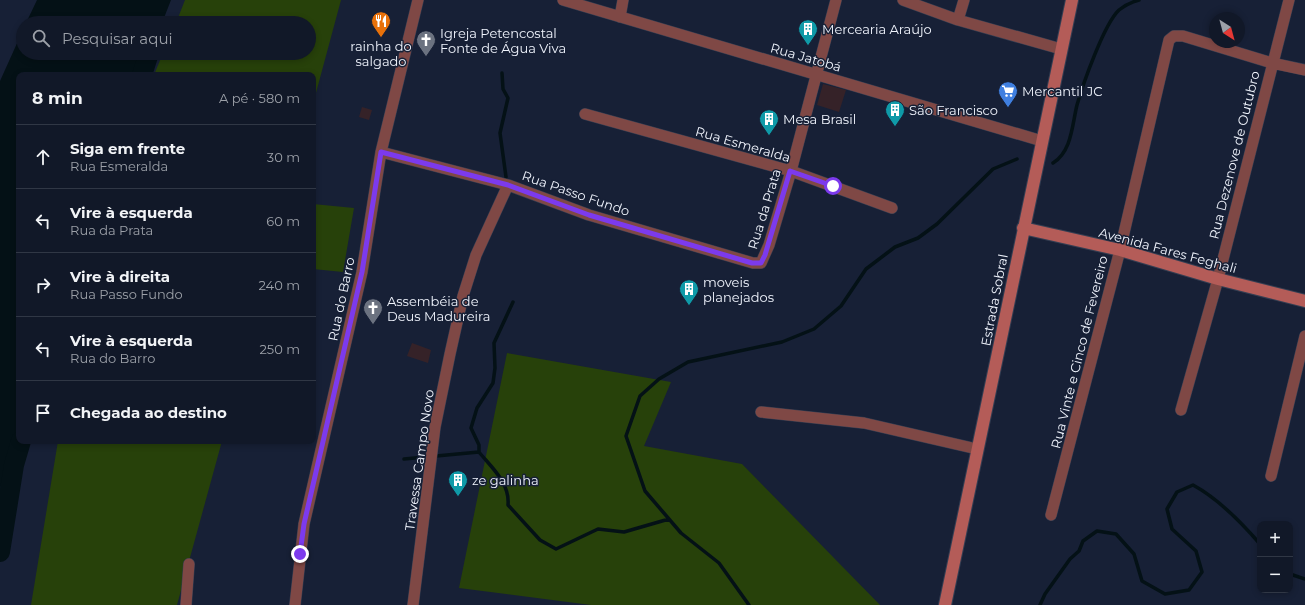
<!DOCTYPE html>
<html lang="pt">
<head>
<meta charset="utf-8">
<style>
	:root { --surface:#111828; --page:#1a2130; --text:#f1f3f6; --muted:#9ca0a8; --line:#303745 }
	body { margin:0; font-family:Montserrat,sans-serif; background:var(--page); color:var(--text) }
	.controls { position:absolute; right:12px; bottom:12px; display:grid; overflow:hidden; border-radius:8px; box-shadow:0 2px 6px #0003 }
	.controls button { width:36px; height:36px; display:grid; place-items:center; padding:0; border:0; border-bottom:1px solid var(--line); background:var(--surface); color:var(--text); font:20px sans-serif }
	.compass { position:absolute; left:1209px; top:12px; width:36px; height:36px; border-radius:50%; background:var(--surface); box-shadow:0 2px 6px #0003; rotate:144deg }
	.stop { position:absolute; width:12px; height:12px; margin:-9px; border:3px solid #7c3aed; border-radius:50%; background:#fff }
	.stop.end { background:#7c3aed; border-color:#fff; box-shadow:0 1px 4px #0008 }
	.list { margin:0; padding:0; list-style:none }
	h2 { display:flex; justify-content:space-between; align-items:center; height:52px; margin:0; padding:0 16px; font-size:17px }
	h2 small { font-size:13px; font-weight:400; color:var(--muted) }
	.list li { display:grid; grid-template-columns:26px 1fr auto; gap:12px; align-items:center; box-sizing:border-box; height:64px; padding:0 16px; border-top:1px solid var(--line) }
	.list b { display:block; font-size:15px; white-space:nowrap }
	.list p { margin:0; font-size:13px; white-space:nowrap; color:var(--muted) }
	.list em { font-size:13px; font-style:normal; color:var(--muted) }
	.icon { flex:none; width:22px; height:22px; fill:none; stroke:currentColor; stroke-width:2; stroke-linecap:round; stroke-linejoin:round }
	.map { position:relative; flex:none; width:1305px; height:605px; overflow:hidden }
	.search { position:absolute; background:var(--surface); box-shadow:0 2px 6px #0003; left:16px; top:16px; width:300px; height:44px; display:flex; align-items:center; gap:10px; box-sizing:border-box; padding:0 14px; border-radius:22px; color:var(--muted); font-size:15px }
	.panel { position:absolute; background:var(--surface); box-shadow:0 2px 6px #0003; left:16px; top:72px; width:300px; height:372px; border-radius:8px }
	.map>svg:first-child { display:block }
	.commercial { fill:#352228 }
	.green { fill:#27410a }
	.water { fill:#041116 }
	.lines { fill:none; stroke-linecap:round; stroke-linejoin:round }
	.stream { stroke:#041116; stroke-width:3.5 }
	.river { stroke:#041116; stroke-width:20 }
	.street-casing { stroke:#353e52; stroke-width:12 }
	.secondary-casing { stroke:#353e52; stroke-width:14 }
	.street { stroke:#7f4845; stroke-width:11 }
	.secondary { stroke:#b45c58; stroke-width:12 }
	.route { stroke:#7c3aed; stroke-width:5 }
	.labels { text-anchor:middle; stroke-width:3; stroke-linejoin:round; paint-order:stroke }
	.poi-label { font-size:13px; fill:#f0f4fd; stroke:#172036; text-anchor:start }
	.street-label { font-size:13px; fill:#f0f4fd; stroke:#172036 }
</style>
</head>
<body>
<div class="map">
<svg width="1305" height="605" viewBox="0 0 1305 605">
	<rect width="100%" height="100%" fill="#172036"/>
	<path class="commercial" d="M823,84L846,90L839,112L817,105Z
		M362,107L372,110L369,120L359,117Z
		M412,343L431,350L428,363L407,356Z"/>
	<path class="green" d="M185,0H341L313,104V75H154L163,53H309V23H176Z
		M313,204L354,208L343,272L313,269Z
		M507,353L671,382L644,446L742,464L880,605H591L459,588Z
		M58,441H222L177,605H31Z"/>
	<path class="water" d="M37,0H171L162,23H26Z
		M23,30V53H150L142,75H19V425L0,489V81Z"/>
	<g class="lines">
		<path class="stream" d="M502,73L503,89L508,98L500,133L506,177
			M1053,163C1072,151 1072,125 1077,105C1083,84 1104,24 1119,10C1125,5 1132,2 1139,0
			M513,302L494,343L495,368L493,383L477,408L471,428L479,445V452C492,468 510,483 508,505L540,540L556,549L598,529L624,532L669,519
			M404,459L479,452
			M1290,574L1305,579
			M749,605L719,563L681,533L645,491L626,436L640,396L659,379L688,362L782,342L814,329L841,306L866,269L895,247L918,238L937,224L993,169L1017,159
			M1040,605L1045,594L1070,559L1079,551L1083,541L1097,531L1116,534L1134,554L1142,581L1165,594L1189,590L1202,572L1196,551L1172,529L1167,509L1177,492L1193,485C1219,499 1241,522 1260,544"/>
		<path class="river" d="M142,75L149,53
			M0,552L14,465L21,441"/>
		<g class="street-casing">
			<path id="street" d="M563,0L1042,141
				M903,0L958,20L1061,49
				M620,17L623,0
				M958,20L964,0
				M585,114L791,171L892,208
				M381,152L508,185L589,215L753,263H761L769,245L791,171L836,0
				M1181,410L1218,279L1289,0
				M761,412L864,423L977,449
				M1271,476L1305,336
				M1051,515L1120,250L1169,40L1174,36H1183L1272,63L1305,70
				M186,605L189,564
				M295,605L304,524L362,272L381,152L418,0
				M413,605L435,427L450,354L463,296L476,255L508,185"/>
		</g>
		<g class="secondary-casing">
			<path id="secondary" d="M1023,228L1120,250L1218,279L1305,301
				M945,605L1072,0"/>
		</g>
		<use href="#street" class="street"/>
		<use href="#secondary" class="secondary"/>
	</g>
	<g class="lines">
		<path class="route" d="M300,554L304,524L362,272L381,152L508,185L589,215L752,263H761L765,255L790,171L833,186"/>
	</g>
	<defs>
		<g id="restaurant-pin" transform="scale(1)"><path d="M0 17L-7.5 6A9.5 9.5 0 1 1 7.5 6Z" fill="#e8710a" stroke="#172036"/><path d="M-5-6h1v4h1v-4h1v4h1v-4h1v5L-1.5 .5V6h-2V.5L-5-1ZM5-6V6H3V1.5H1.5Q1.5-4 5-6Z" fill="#fff"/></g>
		<g id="building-pin" transform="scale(1)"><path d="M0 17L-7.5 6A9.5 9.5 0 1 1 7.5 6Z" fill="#0f9aa8" stroke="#172036"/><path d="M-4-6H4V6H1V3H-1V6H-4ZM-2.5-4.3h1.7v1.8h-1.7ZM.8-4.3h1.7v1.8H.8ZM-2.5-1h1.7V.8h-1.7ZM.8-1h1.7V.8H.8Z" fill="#fff"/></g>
		<g id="church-pin" transform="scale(1)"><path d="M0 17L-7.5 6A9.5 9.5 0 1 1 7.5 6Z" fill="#6b7280" stroke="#172036"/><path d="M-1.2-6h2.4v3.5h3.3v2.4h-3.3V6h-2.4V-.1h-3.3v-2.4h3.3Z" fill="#fff"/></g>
		<g id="supermarket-pin" transform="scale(1)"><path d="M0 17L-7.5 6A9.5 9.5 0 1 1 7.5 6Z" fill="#3f7fe0" stroke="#172036"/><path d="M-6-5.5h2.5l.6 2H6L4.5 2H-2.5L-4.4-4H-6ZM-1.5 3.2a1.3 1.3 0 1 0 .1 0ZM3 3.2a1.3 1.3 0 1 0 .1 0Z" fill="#fff"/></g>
	</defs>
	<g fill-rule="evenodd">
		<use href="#restaurant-pin" x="381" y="21"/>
		<use href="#building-pin" x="808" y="29"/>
		<use href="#church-pin" x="426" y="40"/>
		<use href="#supermarket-pin" x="1008" y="91"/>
		<use href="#building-pin" x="895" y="110"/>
		<use href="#building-pin" x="769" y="119"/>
		<use href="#building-pin" x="689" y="289"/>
		<use href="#church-pin" x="373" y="308"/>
		<use href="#building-pin" x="458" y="480"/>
	</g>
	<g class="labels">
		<g class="poi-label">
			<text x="822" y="34">Mercearia Araújo</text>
			<text x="440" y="38">Igreja Petencostal<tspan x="440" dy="15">Fonte de Água Viva</tspan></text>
			<text x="381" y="51" text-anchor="middle">rainha do<tspan x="381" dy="15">salgado</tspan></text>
			<text x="1022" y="96">Mercantil JC</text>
			<text x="909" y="115">São Francisco</text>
			<text x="783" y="124">Mesa Brasil</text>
			<text x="703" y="287">moveis<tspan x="703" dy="15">planejados</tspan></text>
			<text x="387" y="306">Assembéia de<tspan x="387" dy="15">Deus Madureira</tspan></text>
			<text x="472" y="485">ze galinha</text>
		</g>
		<g class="street-label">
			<text transform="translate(806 57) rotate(16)" y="5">Rua Jatobá</text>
			<text transform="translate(743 144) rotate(16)" y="5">Rua Esmeralda</text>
			<text transform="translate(1234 155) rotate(-76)" y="5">Rua Dezenove de Outubro</text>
			<text transform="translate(576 193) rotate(19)" y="5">Rua Passo Fundo</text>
			<text transform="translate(764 209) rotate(-73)" y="5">Rua da Prata</text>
			<text transform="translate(1168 250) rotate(15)" y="5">Avenida Fares Feghali</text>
			<text transform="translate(341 299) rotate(-78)" y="5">Rua do Barro</text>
			<text transform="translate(994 300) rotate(-79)" y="5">Estrada Sobral</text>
			<text transform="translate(1079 352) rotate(-76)" y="5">Rua Vinte e Cinco de Fevereiro</text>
			<text transform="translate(419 460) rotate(-82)" y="5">Travessa Campo Novo</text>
		</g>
	</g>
</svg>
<div class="controls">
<button>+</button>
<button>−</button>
</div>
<svg class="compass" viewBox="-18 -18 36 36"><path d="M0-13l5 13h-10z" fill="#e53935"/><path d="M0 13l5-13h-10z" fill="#9ca0a8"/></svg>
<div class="stop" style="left:833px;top:186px"></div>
<div class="stop end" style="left:300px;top:554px"></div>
<div class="search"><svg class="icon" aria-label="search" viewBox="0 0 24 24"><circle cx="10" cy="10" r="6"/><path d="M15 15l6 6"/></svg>Pesquisar aqui</div>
<section class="panel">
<h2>8 min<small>A pé · 580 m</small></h2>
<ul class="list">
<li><svg class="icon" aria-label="ahead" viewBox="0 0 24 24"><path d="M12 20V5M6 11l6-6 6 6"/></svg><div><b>Siga em frente</b><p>Rua Esmeralda</p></div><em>30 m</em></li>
<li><svg class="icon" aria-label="left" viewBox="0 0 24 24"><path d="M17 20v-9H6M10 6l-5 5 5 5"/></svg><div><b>Vire à esquerda</b><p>Rua da Prata</p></div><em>60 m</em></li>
<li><svg class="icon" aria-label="right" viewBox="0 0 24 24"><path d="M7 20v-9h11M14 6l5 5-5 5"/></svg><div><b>Vire à direita</b><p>Rua Passo Fundo</p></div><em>240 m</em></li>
<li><svg class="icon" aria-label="left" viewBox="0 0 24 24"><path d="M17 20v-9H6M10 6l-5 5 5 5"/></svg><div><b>Vire à esquerda</b><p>Rua do Barro</p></div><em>250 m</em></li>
<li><svg class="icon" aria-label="arrive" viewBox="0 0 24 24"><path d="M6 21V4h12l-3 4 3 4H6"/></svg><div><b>Chegada ao destino</b></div></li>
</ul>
</section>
</div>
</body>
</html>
